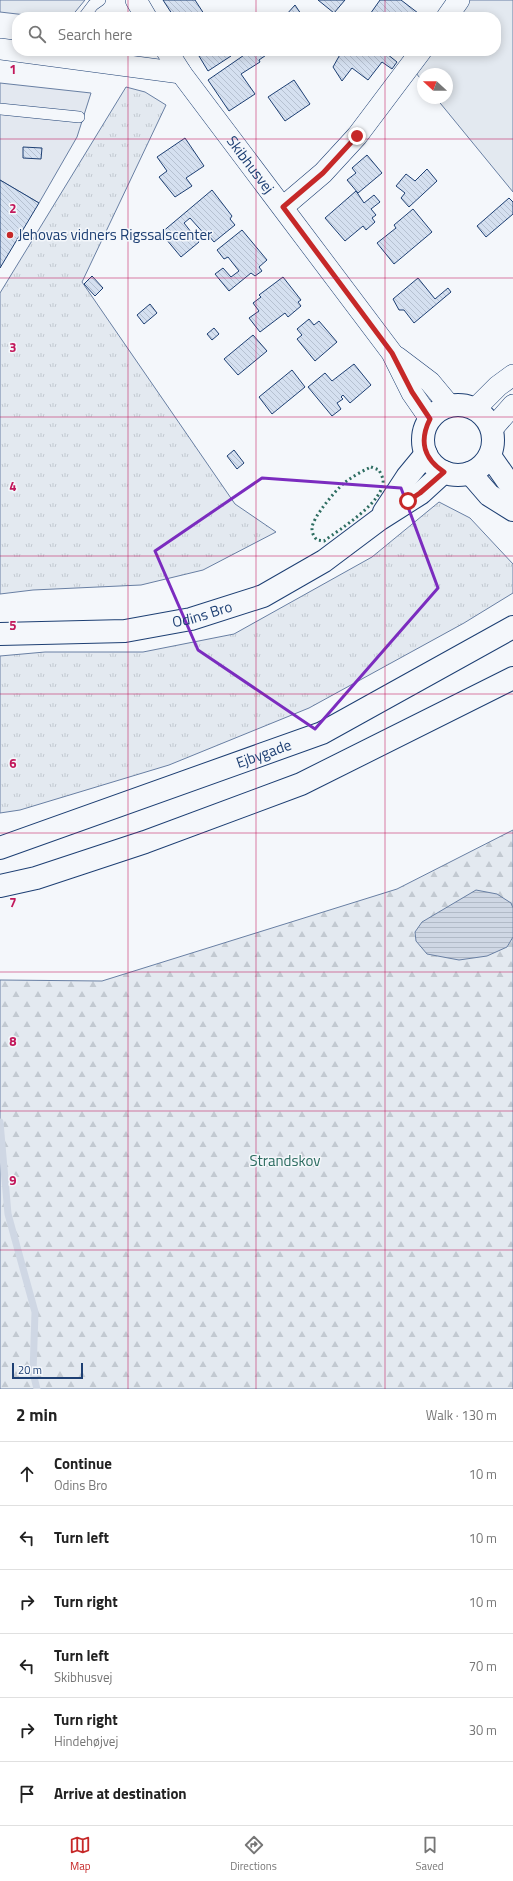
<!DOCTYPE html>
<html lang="en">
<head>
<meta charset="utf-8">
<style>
	:root { --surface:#fff; --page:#f2f2f2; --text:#222; --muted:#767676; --line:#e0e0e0; --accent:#c62828 }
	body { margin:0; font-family:"Titillium Web",sans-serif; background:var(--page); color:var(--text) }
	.compass { position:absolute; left:417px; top:68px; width:36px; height:36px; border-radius:50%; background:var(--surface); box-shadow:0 2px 10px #0003; rotate:291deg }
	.scale { position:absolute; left:12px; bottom:10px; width:71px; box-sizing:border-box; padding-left:4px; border:2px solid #1d3f73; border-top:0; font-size:11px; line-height:14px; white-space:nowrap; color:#1d3f73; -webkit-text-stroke:3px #f4f7fb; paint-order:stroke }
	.stop { position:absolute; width:12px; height:12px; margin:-9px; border:3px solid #c62828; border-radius:50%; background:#fff }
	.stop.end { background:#c62828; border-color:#fff; box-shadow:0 1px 4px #0008 }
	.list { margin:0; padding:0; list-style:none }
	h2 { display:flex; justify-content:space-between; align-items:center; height:52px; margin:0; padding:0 16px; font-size:17px }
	h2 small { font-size:13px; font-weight:400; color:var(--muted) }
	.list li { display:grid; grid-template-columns:26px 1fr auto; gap:12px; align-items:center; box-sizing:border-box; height:64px; padding:0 16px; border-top:1px solid var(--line) }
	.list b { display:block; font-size:15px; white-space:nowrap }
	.list p { margin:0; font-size:13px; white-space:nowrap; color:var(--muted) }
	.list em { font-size:13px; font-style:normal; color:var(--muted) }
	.icon { flex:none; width:22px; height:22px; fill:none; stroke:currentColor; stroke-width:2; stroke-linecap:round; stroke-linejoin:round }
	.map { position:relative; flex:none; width:513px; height:1389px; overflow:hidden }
	.search { position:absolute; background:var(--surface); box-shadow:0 2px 10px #0003; left:12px; right:12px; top:12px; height:44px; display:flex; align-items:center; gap:10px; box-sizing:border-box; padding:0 14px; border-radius:16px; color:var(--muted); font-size:15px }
	.sheet { height:436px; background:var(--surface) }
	nav { display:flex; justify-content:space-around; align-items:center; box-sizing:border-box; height:56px; border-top:1px solid var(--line); background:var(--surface); font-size:11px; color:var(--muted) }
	nav a { display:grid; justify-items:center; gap:2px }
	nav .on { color:var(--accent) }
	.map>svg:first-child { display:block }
	.grass { fill:url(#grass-tufts); stroke:#687fa3 }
	.forest { fill:url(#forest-firs); stroke:#687fa3 }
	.green { fill:#e3e9f0; stroke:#687fa3 }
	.parking { fill:#e3e8f0; stroke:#687fa3 }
	.water { fill:url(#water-rules); stroke:#687fa3 }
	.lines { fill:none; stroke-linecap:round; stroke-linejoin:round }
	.stream { stroke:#cfd7e4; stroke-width:7 }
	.building { fill:url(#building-back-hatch); stroke:#1d3f73 }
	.lane-casing { stroke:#1d3f73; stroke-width:12 }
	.street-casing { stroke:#1d3f73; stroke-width:22 }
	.secondary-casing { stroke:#1d3f73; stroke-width:24 }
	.lane { stroke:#f4f7fb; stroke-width:11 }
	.street { stroke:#f4f7fb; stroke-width:21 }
	.secondary { stroke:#f4f7fb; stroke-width:22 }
	.hedge { stroke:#2c6c60; stroke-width:3; stroke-dasharray:2 3; stroke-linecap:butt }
	.route { stroke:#c62828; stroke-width:5 }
	.marked { fill:none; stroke:#7b2cbf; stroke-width:3; stroke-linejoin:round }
	.grid { fill:none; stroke:#c2185b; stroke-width:1; stroke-opacity:0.55 }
	.poi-dot { fill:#c62828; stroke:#f4f7fb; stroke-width:1.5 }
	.labels { text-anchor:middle; stroke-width:3; stroke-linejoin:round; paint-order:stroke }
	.street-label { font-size:15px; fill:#1d3f73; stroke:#f4f7fb }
	.poi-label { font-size:15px; fill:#1d3f73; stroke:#f4f7fb; text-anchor:start }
	.park-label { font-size:15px; fill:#2c6c60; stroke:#f4f7fb }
	.grid-label { font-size:13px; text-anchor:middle; font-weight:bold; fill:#c2185b; stroke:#f4f7fb; stroke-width:3; stroke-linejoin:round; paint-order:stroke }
</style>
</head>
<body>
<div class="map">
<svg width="513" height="1389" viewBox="0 0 513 1389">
	<defs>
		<pattern id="grass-tufts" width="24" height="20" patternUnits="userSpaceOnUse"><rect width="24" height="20" fill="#e3e9f0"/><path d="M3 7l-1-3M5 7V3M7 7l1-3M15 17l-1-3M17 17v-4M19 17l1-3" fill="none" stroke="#c2c9d1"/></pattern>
		<pattern id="forest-firs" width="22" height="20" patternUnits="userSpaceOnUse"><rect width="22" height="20" fill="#e3e9f0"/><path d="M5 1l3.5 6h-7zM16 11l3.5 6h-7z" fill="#c2c9d1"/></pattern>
		<pattern id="water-rules" width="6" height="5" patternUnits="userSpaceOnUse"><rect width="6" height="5" fill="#cfd7e4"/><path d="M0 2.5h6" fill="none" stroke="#b1bac7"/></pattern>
		<pattern id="building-back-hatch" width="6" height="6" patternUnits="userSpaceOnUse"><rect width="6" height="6" fill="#d5e0f0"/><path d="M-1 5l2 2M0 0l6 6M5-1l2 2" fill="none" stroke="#b6c1d1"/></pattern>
	</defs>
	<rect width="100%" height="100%" fill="#f4f7fb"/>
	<path class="grass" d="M126,87L145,92L166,105L82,282L235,504L276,532L203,570L141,585L33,590L0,594V293Z
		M439,502L470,518L513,564V593L464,623L309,708L169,765L20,810L0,813V656L45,652H143L234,634L372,557Z"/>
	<path class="forest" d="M513,830V1389H0V980L102,981L397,889Z"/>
	<path class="green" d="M0,0H85L71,17H43L0,12Z
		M470,0H513V192L436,98H447V74H423V82L416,73L433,51H496V17H458Z"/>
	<path class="parking" d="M0,83L91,93L77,137L39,203L0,180Z"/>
	<path class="water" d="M476,890L497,894L511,903L513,908V937L507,947L487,956L459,960L427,954L416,941L415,932L422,922Z"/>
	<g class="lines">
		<path class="stream" d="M0,1122L8,1214L35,1312L33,1373L37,1389"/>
	</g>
	<path class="building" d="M163,0H195L206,17H174Z
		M318,0H345L334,13Z
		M380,0H401L418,13L415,17H368Z
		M295,5L303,17H287L286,15Z
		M196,51H227L231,56L208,71Z
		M250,51H272L259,60L260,62L241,74L255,94L229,111L208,80Z
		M342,51H390L387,54L397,62L392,69L382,62L368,80L352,68L342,81L333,67Z
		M294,80L310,104L285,121L268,97Z
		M185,138L204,166L186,178L192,186L175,197L159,177L167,171L157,157Z
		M23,147L42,148L41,159L23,158Z
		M367,155L382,173L358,193L347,180L356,173L352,168Z
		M427,169L437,181L409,207L401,198L405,193L396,186L406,174L415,181Z
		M0,180L39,203L0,268Z
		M212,190L232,216L230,219L235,225L214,242L209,236L207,237L190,218L184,223L199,242L181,257L161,233Z
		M356,191L364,203L374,195L380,202L371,209L376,215L372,218L375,222L366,230L363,226L345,241L325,218Z
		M509,198L513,202V214L486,237L477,226Z
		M413,209L432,232L394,264L377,243L396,228L394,225Z
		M242,230L267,260L259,267L262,271L255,276L251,273L229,291L215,274L223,268L231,277L239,271L228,257L224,259L217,250Z
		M92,276L103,288L95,296L84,284Z
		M283,277L301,300L298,302L301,306L288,317L285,313L260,332L249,318L259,311L253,303L261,297L259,295Z
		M418,278L435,299L448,288L451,292L414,323L404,310H399L393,299Z
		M150,304L157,313L144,324L137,315Z
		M309,319L314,325L319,321L337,342L315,361L297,339L302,335L297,329Z
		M214,328L219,334L212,340L207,334Z
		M253,335L267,351L238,375L224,359Z
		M354,364L371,385L350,403L343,395L341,397L343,399L337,403L341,409L332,416L308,387L325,373L332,381Z
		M292,370L305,387L272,414L259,397Z
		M234,450L244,463L237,469L227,456Z"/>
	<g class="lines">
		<g class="lane-casing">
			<path id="lane" d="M84,17L93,5L100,0
				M0,109L79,117"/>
		</g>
		<g class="street-casing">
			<g id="street">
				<path d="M136,0L146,17"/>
				<path d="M447,17L459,0"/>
				<path d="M0,49L181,73"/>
				<path id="s1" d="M167,51L181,73L392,353L412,393L430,419"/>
				<path d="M283,207L323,173L357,136L421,51"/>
				<path d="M397,357L430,382L450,406"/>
				<path d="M475,409L498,386L513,375"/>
				<path d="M492,429L513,405"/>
			</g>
		</g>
		<g class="secondary-casing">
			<g id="secondary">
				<circle cx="458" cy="440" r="35"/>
				<path d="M490,456L513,489"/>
				<path d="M470,473L489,495L513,510"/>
				<path d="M384,512L407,477L426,454"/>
				<path id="s2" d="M0,634L125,631L191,619L263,596L324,561L380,519L421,493L444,472"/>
				<path id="s3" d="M0,848L322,733L513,627"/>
				<path d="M0,886L36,878L145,842L301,784L513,678"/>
			</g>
		</g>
		<use href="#lane" class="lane"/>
		<use href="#street" class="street"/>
		<use href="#secondary" class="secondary"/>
		<path class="hedge" d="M371,467L379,470C380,472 382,476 383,479C386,501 340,529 324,541L317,540C314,537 312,533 312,529C311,519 336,490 344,483C352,477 362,471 371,467Z"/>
	</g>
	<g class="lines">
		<path class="route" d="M357,136L323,173L283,207L392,353L412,392L430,419C419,441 423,458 444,472L420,493L408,501"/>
	</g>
	<path class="marked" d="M262,478L401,488L438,588L315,729L198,650L155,551Z"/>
	<path class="grid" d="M128,0V17M256,0V17M385,0V17M128,51V1389M256,51V1389M385,51V1389M0,139H513M0,278H513M0,417H513M0,556H513M0,694H513M0,833H513M0,972H513M0,1111H513M0,1250H513"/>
	<circle class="poi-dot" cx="10" cy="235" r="4"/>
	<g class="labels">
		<g class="street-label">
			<text dy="5" stroke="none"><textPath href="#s1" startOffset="141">Skibhusvej</textPath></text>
			<text dy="5" stroke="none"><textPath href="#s2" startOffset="204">Odins Bro</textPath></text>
			<text dy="5" stroke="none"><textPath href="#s3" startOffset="280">Ejbygade</textPath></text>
		</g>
		<g class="poi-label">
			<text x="18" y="240">Jehovas vidners Rigssalscenter</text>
		</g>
		<g class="park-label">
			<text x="285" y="1166">Strandskov</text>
		</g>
	</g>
	<g class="grid-label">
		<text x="13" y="74">1</text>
		<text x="13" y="213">2</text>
		<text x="13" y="352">3</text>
		<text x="13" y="491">4</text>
		<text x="13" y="630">5</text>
		<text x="13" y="768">6</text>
		<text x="13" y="907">7</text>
		<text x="13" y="1046">8</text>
		<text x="13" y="1185">9</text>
	</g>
</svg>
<svg class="compass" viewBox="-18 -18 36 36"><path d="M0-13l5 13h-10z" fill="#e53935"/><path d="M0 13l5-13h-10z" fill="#767676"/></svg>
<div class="scale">20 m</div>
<div class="stop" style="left:408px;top:501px"></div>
<div class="stop end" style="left:357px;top:136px"></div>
<div class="search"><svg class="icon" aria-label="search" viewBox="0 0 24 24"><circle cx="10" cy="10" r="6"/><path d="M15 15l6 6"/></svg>Search here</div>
</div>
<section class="sheet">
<h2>2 min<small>Walk · 130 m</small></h2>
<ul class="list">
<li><svg class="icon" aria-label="ahead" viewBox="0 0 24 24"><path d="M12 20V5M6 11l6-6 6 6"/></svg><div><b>Continue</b><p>Odins Bro</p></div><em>10 m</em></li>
<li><svg class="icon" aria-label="left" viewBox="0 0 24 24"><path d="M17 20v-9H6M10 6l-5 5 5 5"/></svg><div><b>Turn left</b></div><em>10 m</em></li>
<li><svg class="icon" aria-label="right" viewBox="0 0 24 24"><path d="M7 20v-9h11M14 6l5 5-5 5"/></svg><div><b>Turn right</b></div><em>10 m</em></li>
<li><svg class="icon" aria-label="left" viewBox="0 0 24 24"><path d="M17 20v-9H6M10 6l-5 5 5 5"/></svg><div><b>Turn left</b><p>Skibhusvej</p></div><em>70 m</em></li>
<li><svg class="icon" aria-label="right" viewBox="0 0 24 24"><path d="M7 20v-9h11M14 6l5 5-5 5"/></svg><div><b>Turn right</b><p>Hindehøjvej</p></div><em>30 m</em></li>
<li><svg class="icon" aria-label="arrive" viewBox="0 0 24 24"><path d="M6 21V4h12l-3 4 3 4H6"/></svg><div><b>Arrive at destination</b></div></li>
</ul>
</section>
<nav>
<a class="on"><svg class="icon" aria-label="map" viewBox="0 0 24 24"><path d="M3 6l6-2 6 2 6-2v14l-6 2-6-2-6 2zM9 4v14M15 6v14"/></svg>Map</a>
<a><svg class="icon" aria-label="directions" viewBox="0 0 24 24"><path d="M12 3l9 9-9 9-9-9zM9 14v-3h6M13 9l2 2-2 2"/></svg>Directions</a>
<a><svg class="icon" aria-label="saved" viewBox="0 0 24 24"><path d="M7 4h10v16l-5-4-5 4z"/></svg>Saved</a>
</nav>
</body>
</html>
